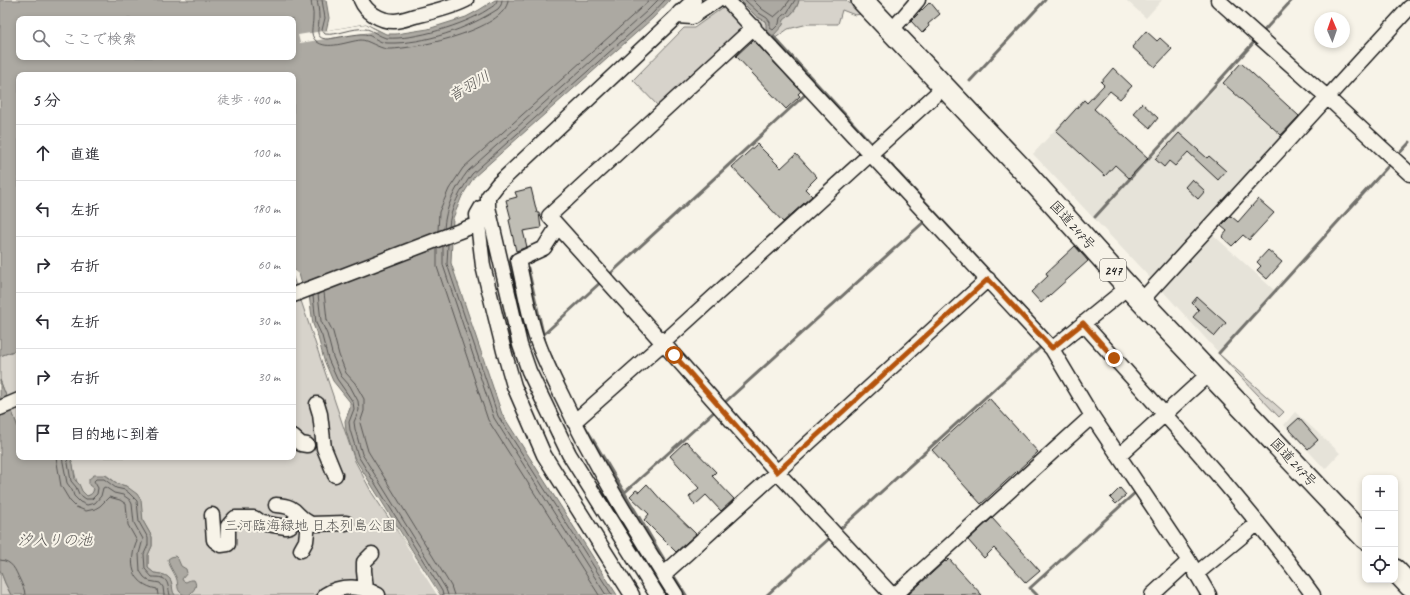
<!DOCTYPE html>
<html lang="ja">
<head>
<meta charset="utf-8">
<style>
	:root { --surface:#fff; --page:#f2f2f3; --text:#2b2b33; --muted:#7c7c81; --line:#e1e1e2 }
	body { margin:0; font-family:Caveat,"Klee One",sans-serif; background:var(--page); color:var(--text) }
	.controls { position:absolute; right:12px; bottom:12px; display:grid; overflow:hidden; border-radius:8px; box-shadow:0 2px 6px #0003 }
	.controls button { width:36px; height:36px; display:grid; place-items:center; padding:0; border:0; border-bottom:1px solid var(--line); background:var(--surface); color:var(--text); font:20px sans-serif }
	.compass { position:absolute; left:1314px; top:12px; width:36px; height:36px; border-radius:50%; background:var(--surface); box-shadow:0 2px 6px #0003; rotate:358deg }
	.stop { position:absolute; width:12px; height:12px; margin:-9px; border:3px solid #b45309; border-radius:50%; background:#fff }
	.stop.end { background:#b45309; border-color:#fff; box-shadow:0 1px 4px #0008 }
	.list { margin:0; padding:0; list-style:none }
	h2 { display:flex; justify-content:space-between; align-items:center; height:52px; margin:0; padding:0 16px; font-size:17px }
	h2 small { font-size:13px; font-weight:400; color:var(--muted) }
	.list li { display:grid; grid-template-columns:26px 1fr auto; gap:12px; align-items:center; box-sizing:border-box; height:56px; padding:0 16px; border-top:1px solid var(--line) }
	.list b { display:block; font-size:15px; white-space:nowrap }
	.list em { font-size:13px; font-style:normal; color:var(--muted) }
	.icon { flex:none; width:22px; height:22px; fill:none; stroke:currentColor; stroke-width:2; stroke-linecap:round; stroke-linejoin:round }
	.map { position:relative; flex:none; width:1410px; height:595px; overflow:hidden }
	.search { position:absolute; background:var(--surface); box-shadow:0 2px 6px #0003; left:16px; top:16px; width:280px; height:44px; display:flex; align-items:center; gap:10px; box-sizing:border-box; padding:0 14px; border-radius:8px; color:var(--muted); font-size:15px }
	.panel { position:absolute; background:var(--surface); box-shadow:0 2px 6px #0003; left:16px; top:72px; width:280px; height:388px; border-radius:8px }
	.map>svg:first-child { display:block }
	.built { fill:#e6e3d9 }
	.green { fill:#d7d3cb; stroke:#7a7874 }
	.water { fill:#aca9a2; stroke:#72716c; fill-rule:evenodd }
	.pier { fill:#f7f3e8 }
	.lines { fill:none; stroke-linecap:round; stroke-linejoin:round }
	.shore { stroke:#565452; stroke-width:1 }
	.stream { stroke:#72716c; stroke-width:3 }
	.building { fill:#c0beb5; stroke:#1c1c1c }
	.minor-casing { stroke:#1c1c1c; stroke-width:17 }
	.highway-casing { stroke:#1c1c1c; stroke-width:24 }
	.minor { stroke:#f7f3e8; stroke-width:14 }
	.highway { stroke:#f7f3e8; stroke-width:21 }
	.route { stroke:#b45309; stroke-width:5 }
	.labels { text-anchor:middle; stroke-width:4; stroke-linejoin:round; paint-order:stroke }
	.shield { fill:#f7f3e8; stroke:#5e5c59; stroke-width:1 }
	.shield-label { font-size:13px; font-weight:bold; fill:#1c1c1c }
	.street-label { font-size:14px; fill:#1c1c1c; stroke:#f7f3e8 }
	.park-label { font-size:14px; fill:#545351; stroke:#f7f3e8 }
	.water-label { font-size:15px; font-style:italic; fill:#565452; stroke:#f7f3e8 }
</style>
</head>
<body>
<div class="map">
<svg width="1410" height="595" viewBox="0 0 1410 595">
	<rect width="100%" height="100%" fill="#f7f3e8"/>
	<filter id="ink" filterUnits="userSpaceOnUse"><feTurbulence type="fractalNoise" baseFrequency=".025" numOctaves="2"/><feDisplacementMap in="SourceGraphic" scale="8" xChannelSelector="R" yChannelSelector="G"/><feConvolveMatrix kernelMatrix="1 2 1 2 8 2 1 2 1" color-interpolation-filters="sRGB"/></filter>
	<g filter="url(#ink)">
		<path class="built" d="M1126,0H1162L1146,18Z
			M1221,82L1284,139L1152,280L1033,154L1084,98L1151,159Z
			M1210,232L1274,290L1218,352L1160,288Z
			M1295,412L1340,453L1325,469L1284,425Z"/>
		<path class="green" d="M736,0H740L756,16L765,21L766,24C782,20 795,18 799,0H846L861,14L855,15L842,10L838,24H808L788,29L774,39Z
			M725,6L746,25L660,108L633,80L684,28H694Z
			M293,277L355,461L372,493L440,595H175C172,591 173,590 172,585C171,575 162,574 154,573L148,568V555L152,546V537L143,521L141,510L126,486L118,484L106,475L92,486C95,491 93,494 87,496C74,488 76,470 70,457H293Z
			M19,349V430L0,380V356Z
			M1219,354L1284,412L1279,417Z
			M0,570L5,583L11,595H0Z"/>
		<path class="water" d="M0,0H326L329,18L326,31L366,24L386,34H396L428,29L466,17L479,10L495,0H670L653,18L474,177L462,196L453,218L451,263L502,414L617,595H440L354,457L346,431L345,421L350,408V402L333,381L324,360L318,337L313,324L309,295L303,288L299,274L293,269V75H19V349L0,356ZM19,19H293V57H19Z
			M740,0H799C797,9 791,15 784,20L783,25L773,36L766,30V24L765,21L756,16Z
			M0,380L19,430V457H70L73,464L75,480L79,484L82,491L87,496C91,495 93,493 94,489L89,485V479L94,475H105L118,484L126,486L137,494L141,500L143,521L152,537V546L148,555V568L154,573C162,574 171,575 172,585C173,590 172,591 175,595H11L5,583L0,570Z
			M175,556L178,559L181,566L186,569L187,573L182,579L183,581L186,582L190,580H194C198,586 194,590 189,595C186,595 183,595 180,592C177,589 178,584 177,580C175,573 169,567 168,559L171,557Z"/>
		<path class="pier" d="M366,24L377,31L300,43L298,35Z
			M391,521L422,567L440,595H437Z"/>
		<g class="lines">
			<path class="shore" d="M311,0C311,6 314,12 313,18C313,27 309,34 316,41C327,51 348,41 361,40C368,40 378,48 387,49C411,50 507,30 508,0
				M317,0C318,5 319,11 319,17C320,26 312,39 328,39C336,38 359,33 365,34C373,36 379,43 388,43C425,44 467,29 498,9L501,5L502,0
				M322,0L325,18L322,30L325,34C337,36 353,27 365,29C372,29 379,37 387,38C414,40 464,25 487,10C491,7 496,6 497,0
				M745,0L759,13L767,18L770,22V28L773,30L779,24L780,18L787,13L795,0
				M753,0L762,9L774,17L783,9L790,0
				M449,227C450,208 461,190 472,174L651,15L665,0
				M444,229C445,208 455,188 468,171L647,11L658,0
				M438,231L439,212L449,189L463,168L650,0
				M448,244L447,264L498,416L612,595
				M443,246V265L494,418L606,595
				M437,248V267L488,420L599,595
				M324,292L327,320L333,332L339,355L346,373L355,383L364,399V411L360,423L368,451L451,586L454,595
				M318,294L321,321L327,334L333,357L341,376L350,386L358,401L359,410L354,422L355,429L362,454L446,589L448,595
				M313,296L316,323L322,336L328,359L337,379L353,402L354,409L349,422L350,430L358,456L442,591L443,595
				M56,457L61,486L70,501L76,507L86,511L95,509L100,506L109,497L120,500L126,504L128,525L137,541C128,562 131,584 157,589L158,595
				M62,457L67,483L72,490L74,496L80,502L87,505L95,503L101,496L103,488L105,487L114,493L123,495L130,500L132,504L134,523L143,539L139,554L140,571L144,577L149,581L160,583L163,587L164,595
				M67,457L71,481L76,487L79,494L86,499H92L97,494L98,488L94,481L96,479H104L116,488L125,490L129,493L137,501L139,522L148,538V545L144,554L145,569L152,577C155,577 159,577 162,578C169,580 168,589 170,595
				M0,560C13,561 15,570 20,580C22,585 25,589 25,595"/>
			<path class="stream" d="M1261,34L1292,0
				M773,36L872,144L873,143
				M970,81L1045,0
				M880,153L1053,340
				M1396,157L1410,142
				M1095,217L1256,40
				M528,268L545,342
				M608,276L808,92
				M543,335L602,281
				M1219,353L1391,163
				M551,356L560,377
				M722,405L926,220
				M583,423L668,566
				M624,493L716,410
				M838,531L1042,346
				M672,573L686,595
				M767,595L832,536
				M1037,595L1030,588L1137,491"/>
		</g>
		<path class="building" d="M930,2L940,14L928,24L929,26L922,33L911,21Z
			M1146,31L1157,41L1160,38L1172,49L1155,67L1132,47Z
			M753,40L801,91L798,94L800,96L786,109L736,56Z
			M1241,63L1299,116L1281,135L1223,83Z
			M1113,68L1132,86L1120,99L1110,91L1094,109L1148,158L1129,178L1115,165L1105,176L1056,131L1084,100L1087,103L1104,85L1101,82Z
			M1142,103L1158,118L1150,128L1133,113Z
			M1179,133L1207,158L1209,156L1226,171L1218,180L1188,152L1175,166L1169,161L1164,167L1155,159Z
			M757,144L781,168L796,154L817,177L805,189L812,196L783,222L732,167Z
			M1192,179L1205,191L1198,199L1185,187Z
			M531,188L537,213H539L541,228L523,231L527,247L516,251L509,220L511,219L506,200L517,197L515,192Z
			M1258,199L1274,213L1249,240L1243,235L1232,246L1222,237L1227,231L1221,226L1231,216L1238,222Z
			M1075,246L1088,261L1041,303L1031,292L1048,276L1046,273Z
			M1268,250L1282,262L1267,279L1257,270L1261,266L1257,262Z
			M1197,297L1226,323L1215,336L1193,317L1199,310L1192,303Z
			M989,398L1038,452L981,504L932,450Z
			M1299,418L1318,440L1308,449L1288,428Z
			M686,441L716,472L712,476L734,499L721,511L706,495L695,505L689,497L699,488L670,456Z
			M647,484L662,501L696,534L676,552L644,520L649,514L630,496L636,490L639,492Z
			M1120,488L1126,495L1116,504L1110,498Z
			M992,518L1040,571L1026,583L994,548L984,558L968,540Z
			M949,559L982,595H908L945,561L946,562Z"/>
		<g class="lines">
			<g class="minor-casing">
				<path id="minor" d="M361,0C366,12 380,21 394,21C401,21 408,18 415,16C432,12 450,8 466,0
					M727,0L1052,349L1092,416L1189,561L1209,595
					M1218,0L1328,98L1410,174
					M680,12L677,16L692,17L717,0
					M898,23L918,0
					M488,207L481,208L477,215L483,266L504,351L514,386L544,455L632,595
					M558,226L663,343L777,472L892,595
					M293,295L478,224
					M1142,300L1410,7
					M1083,323C1162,412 1244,499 1313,595
					M1052,349L1128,287
					M317,404L320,414L324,448L335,475
					M0,408L19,400
					M574,422L663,343L944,87
					M293,437L301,444L307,445
					M1119,456L1203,379
					M276,505C299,506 294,516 311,524L346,523
					M212,515L214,540L221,545L228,544V526L235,518H254L261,523L286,527L290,526L299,516
					M301,550L306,541L308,523
					M1196,574L1258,523
					M663,575L777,472L988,279
					M366,589L364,571V562L372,554
					M325,595C341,584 363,586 378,595
					M657,595L569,454L529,371L520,345L491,220L488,207V197L498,184L694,0
					M676,595C636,531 595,467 563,398C553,378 543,358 536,337C528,312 524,286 518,260L544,248L558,226L549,216L754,27
					M895,595L1092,416
					M1152,595L1189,561"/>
			</g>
			<g class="highway-casing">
				<path id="highway" d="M862,0L1023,170L1128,287L1365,538
					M1395,570L1410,586"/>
			</g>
			<use href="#minor" class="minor"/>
			<use href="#highway" class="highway"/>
		</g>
	</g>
	<g class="lines" filter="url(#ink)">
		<path class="route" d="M674,355L777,472L988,279L1052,348L1083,323L1114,358"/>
	</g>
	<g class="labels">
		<rect class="shield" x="1100" y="259" width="26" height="22" rx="3"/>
		<g class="shield-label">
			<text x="1113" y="275">247</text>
		</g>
		<g class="street-label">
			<text transform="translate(1073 225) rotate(48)" y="5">国道247号</text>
			<text transform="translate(1294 462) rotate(47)" y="5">国道247号</text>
		</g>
		<g class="park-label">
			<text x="310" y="530">三河臨海緑地 日本列島公園</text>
		</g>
		<g class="water-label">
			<text transform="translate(469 86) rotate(-30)" y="5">音羽川</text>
			<text x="55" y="545">汐入りの池</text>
		</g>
	</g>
</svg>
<div class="controls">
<button>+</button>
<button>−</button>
<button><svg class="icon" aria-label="locate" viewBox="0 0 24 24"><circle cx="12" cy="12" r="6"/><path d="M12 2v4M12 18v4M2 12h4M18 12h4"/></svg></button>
</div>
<svg class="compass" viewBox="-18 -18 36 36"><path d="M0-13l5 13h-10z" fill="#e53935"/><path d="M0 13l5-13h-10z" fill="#7c7c81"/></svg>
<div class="stop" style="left:674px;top:355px"></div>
<div class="stop end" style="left:1114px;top:358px"></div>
<div class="search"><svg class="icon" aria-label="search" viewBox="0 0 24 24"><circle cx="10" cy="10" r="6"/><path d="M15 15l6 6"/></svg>ここで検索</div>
<section class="panel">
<h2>5 分<small>徒歩 · 400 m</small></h2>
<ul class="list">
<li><svg class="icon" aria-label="ahead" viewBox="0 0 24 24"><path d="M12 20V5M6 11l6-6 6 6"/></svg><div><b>直進</b></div><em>100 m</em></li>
<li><svg class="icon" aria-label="left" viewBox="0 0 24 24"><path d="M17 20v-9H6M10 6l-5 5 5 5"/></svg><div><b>左折</b></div><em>180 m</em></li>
<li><svg class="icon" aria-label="right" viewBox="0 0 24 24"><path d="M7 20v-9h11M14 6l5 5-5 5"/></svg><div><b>右折</b></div><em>60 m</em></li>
<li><svg class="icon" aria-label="left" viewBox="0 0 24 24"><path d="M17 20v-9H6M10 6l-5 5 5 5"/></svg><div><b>左折</b></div><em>30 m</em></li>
<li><svg class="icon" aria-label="right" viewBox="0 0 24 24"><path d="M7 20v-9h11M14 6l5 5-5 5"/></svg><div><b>右折</b></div><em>30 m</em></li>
<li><svg class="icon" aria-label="arrive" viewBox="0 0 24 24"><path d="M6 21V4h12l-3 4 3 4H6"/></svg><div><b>目的地に到着</b></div></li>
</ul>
</section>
</div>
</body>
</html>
